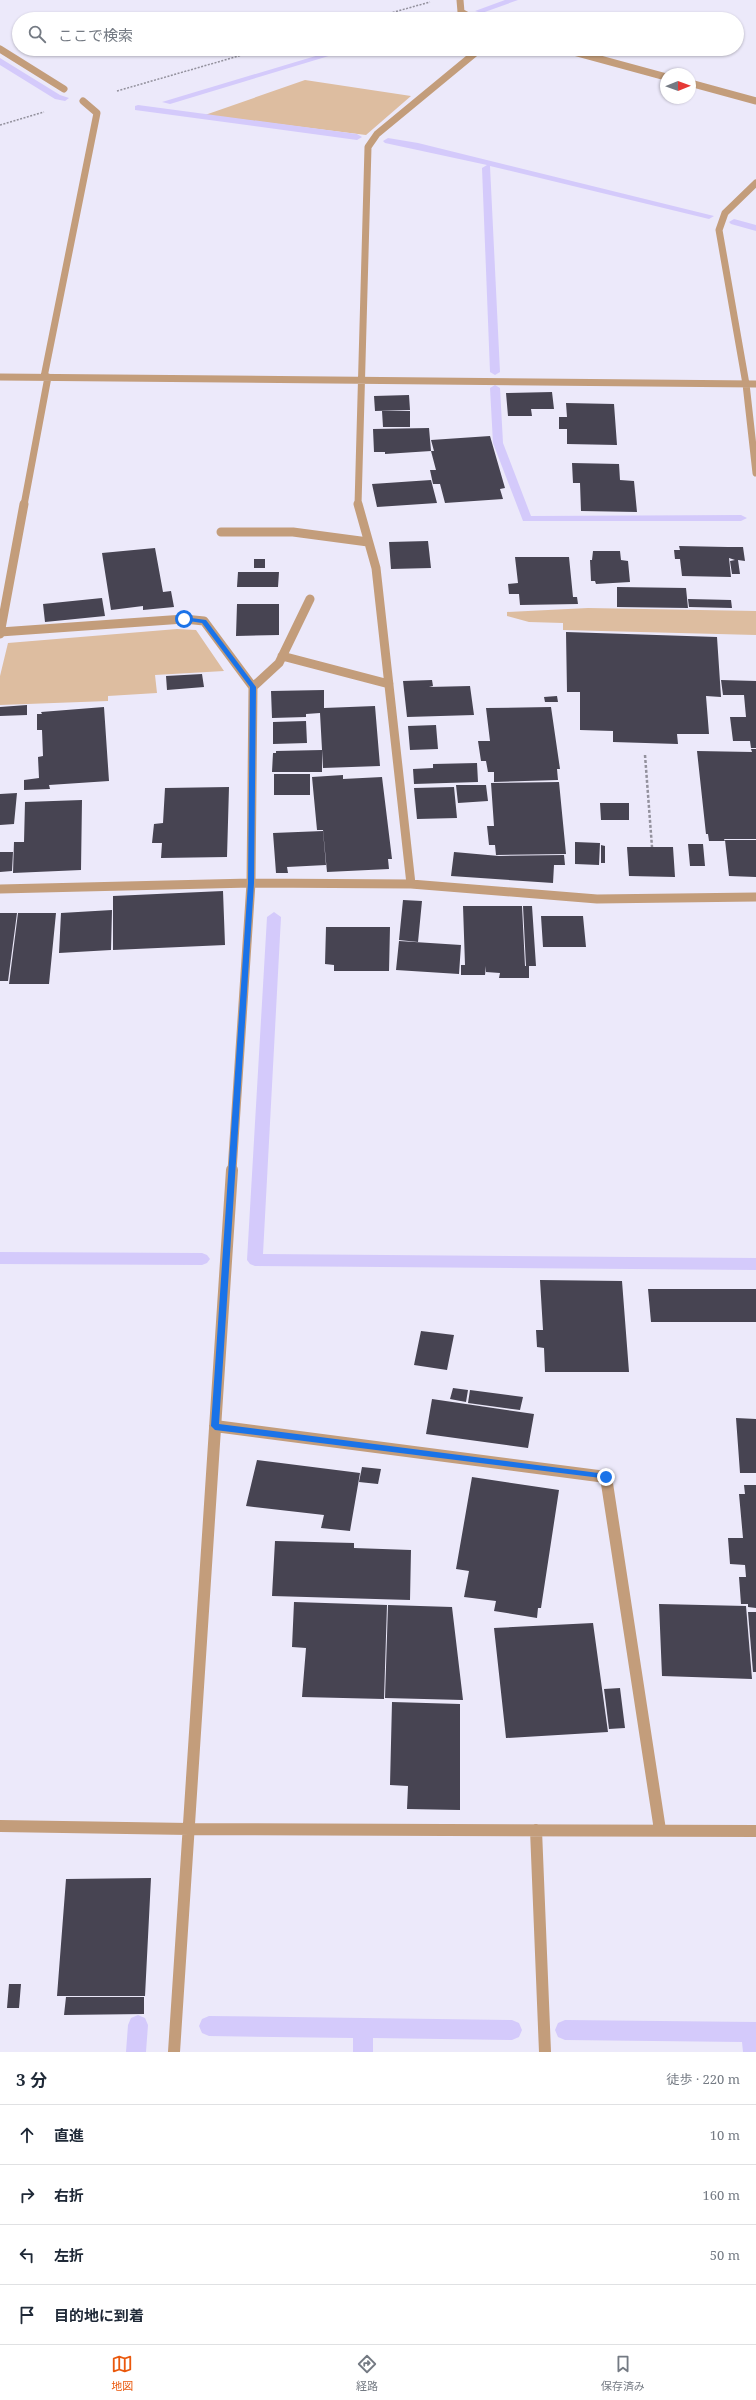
<!DOCTYPE html>
<html lang="ja">
<head>
<meta charset="utf-8">
<style>
	:root { --surface:#fff; --page:#f6f6f7; --text:#1f2937; --muted:#747a83; --line:#e0e1e3; --accent:#ea580c }
	body { margin:0; font-family:"Noto Serif","Noto Sans JP",serif; background:var(--page); color:var(--text) }
	.compass { position:absolute; left:660px; top:68px; width:36px; height:36px; border-radius:50%; background:var(--surface); box-shadow:0 1px 3px #0004; rotate:89deg }
	.stop { position:absolute; width:12px; height:12px; margin:-9px; border:3px solid #1a73e8; border-radius:50%; background:#fff }
	.stop.end { background:#1a73e8; border-color:#fff; box-shadow:0 1px 4px #0008 }
	.list { margin:0; padding:0; list-style:none }
	h2 { display:flex; justify-content:space-between; align-items:center; height:52px; margin:0; padding:0 16px; font-size:17px }
	h2 small { font-size:13px; font-weight:400; color:var(--muted) }
	.list li { display:grid; grid-template-columns:26px 1fr auto; gap:12px; align-items:center; box-sizing:border-box; height:60px; padding:0 16px; border-top:1px solid var(--line) }
	.list b { display:block; font-size:15px; white-space:nowrap }
	.list em { font-size:13px; font-style:normal; color:var(--muted) }
	.icon { flex:none; width:22px; height:22px; fill:none; stroke:currentColor; stroke-width:2; stroke-linecap:round; stroke-linejoin:round }
	.map { position:relative; flex:none; width:756px; height:2052px; overflow:hidden }
	.search { position:absolute; background:var(--surface); box-shadow:0 1px 3px #0004; left:12px; right:12px; top:12px; height:44px; display:flex; align-items:center; gap:10px; box-sizing:border-box; padding:0 14px; border-radius:22px; color:var(--muted); font-size:15px }
	.sheet { height:292px; background:var(--surface) }
	nav { display:flex; justify-content:space-around; align-items:center; box-sizing:border-box; height:56px; border-top:1px solid var(--line); background:var(--surface); font-size:11px; color:var(--muted) }
	nav a { display:grid; justify-items:center; gap:2px }
	nav .on { color:var(--accent) }
	.map>svg:first-child { display:block }
	.green { fill:#ddbda0 }
	.lines { fill:none; stroke-linecap:round; stroke-linejoin:round }
	.stream { fill:#d4cafb; fill-rule:evenodd }
	.building { fill:#474452 }
	.path-far1 { stroke:#93919d; stroke-width:1.5; stroke-dasharray:2 1.5; stroke-linecap:butt }
	.path { stroke:#93919d; stroke-width:2.5; stroke-dasharray:3 2; stroke-linecap:butt }
	.minor-far2 { stroke:#c39d7b; stroke-width:7 }
	.minor-far1 { stroke:#c39d7b; stroke-width:9 }
	.minor { stroke:#c39d7b; stroke-width:12 }
	.route { fill:#1a73e8 }
</style>
</head>
<body>
<div class="map">
<svg width="756" height="2052" viewBox="0 0 756 2052">
	<rect width="100%" height="100%" fill="#ece9fa"/>
	<path class="green" d="M305,80L411,96L366,135L205,115Z
		M588,608L756,611V635L563,630V623L529,622L507,616V612Z
		M177,629L196,630L224,671L155,675L157,693L108,696V701L0,705V676L8,643Z"/>
	<g class="lines">
		<path class="stream" d="M505,0H518L482,13L475,11Z
			M450,16L454,17L455,19H446Z
			M339,49H352L170,104L162,102Z
			M0,58L60,95L69,98L65,101L55,99L0,65Z
			M138,105L357,134L362,137L357,140L135,110V106Z
			M388,138L418,143L714,216L709,219L490,166L500,372L495,375L490,372L482,168L487,165L385,143L383,141Z
			M734,219L756,225V231L731,224L729,222Z
			M495,385L500,388L503,443L531,516L741,515L747,518L741,521H523L493,443L490,388Z
			M274,912L281,917L263,1254L756,1258V1270L255,1266L250,1264L247,1260L267,917Z
			M0,1252L202,1253L207,1255L210,1259L207,1263L202,1265L0,1264Z
			M138,2015L145,2018L148,2025L146,2052H126L128,2025L131,2018Z
			M209,2016L512,2020L519,2023L522,2030L519,2037L512,2040L373,2038V2052H353V2038L209,2036L202,2033L199,2026L202,2019Z
			M565,2020L756,2022V2052H743L742,2042L565,2040L558,2037L555,2030L558,2023Z"/>
	</g>
	<path class="building" d="M552,392L554,409H531L532,416H508L506,393Z
		M409,395L410,410L375,411L374,396Z
		M566,403L614,404L617,445L567,444V429H559V417H567Z
		M382,411H410V427H383Z
		M429,428L431,451L385,454V452H374L373,429Z
		M490,436L505,488L500,489L503,499L445,503L440,484H433L430,470H436L431,451H434L431,440Z
		M572,463L619,464L620,480L634,481L637,512L581,511L580,483H573Z
		M431,480L437,503L377,507L372,484Z
		M428,541L431,568L391,569L389,542Z
		M679,546L728,547L729,555L728,547H743L745,561L738,560L740,574H732L730,561L735,560L729,558L731,577L682,576L680,559H675L674,550H680Z
		M155,548L163,592L171,591L174,607L143,610V606L111,610L102,553Z
		M593,551H620L621,560L628,561L630,582L596,584L595,581H591L590,560H592Z
		M515,557H569L573,597H577L578,604L520,605L519,594H509L508,584L518,583Z
		M254,559H265V568H254Z
		M238,572H279L278,587H237Z
		M617,587L686,588L688,608L617,607Z
		M102,598L105,616L45,622L43,604Z
		M688,599L731,600L732,608L689,607Z
		M237,604H279V635L236,636Z
		M566,632L717,637L721,697L706,696L709,734H677L678,744L613,742V731L580,730V692H567Z
		M202,674L204,687L167,690L166,676Z
		M432,680L433,686L429,687L470,686L474,715L407,717L403,681Z
		M721,680L756,681V748H751L750,741H733L730,717H746L744,695H723Z
		M324,690V708L375,706L380,766L323,768L320,713L306,714V717L272,718L271,691Z
		M557,696L558,702H545L544,697Z
		M27,705V715L0,716V707Z
		M104,707L109,781L49,785L50,789L24,790V780L39,778L38,757L43,756L42,730H37V714H42L41,712Z
		M551,707L560,769H557L558,780L494,782V772H488L486,761H481L478,741H490L486,708Z
		M306,721L307,743L273,744V722Z
		M436,725L438,749L410,750L408,726Z
		M751,749H756V839H724L725,841H709L708,834H706L697,751L752,752Z
		M322,750V772H272L273,753H276V751Z
		M477,763L478,782L414,784L413,769L433,768V764Z
		M274,774H310V795H274Z
		M343,775V779L382,777L392,859H388L389,869L327,872L323,830H317L312,777Z
		M559,782L566,854L496,855L495,845H489L487,826H494L491,783Z
		M456,785H486L488,801L458,803Z
		M229,787L227,857L161,858L162,843H152L154,824L163,823L165,788Z
		M454,787L457,818L417,819L414,788Z
		M17,793L14,824L0,825V794Z
		M82,800L81,870L13,873L14,842H24L25,802Z
		M600,803H629V820H601Z
		M323,831L326,865L287,867L288,873H276L273,833Z
		M725,840H756V877L729,876Z
		M575,842L600,843L599,865L575,864Z
		M688,844H703L705,866H690Z
		M601,845L605,846V863H601Z
		M627,847H673L675,877L629,876Z
		M0,852H13L12,871L0,872Z
		M454,852L499,856L564,855L565,865H554L553,883L451,876Z
		M223,891L225,945L113,950V896Z
		M403,900L422,901L418,942L399,940Z
		M463,906H522L525,966H499H529V978H499L500,973L486,972V966L485,975H461V965H465Z
		M523,906H532L536,966H526Z
		M112,910L111,950L59,953L61,913Z
		M0,913H17L8,981H0Z
		M18,913H56L49,984H9Z
		M541,916H583L586,947H543Z
		M326,927H390L389,971H334V965L325,964Z
		M399,941L461,945L459,974L396,970Z
		M540,1280L622,1281L629,1372H545L544,1348L537,1347L536,1330H543Z
		M648,1289H756V1322H651Z
		M421,1331L454,1335L447,1370L414,1365Z
		M453,1388L468,1390L466,1402L450,1399Z
		M470,1390L523,1397L520,1410L468,1403Z
		M432,1399L534,1414L528,1448L426,1434Z
		M736,1418L756,1419V1473H740Z
		M257,1460L360,1473L350,1531L321,1528L324,1515L246,1506Z
		M362,1467L381,1469L378,1484L359,1482Z
		M472,1477L559,1490L541,1608H538L537,1618L494,1611L496,1601L464,1597L469,1571L456,1569Z
		M744,1485H756V1608L748,1607V1604H741L739,1577H746L745,1565L730,1564L728,1538H743L739,1494H745Z
		M275,1541L354,1543V1548L411,1550L410,1600L272,1596Z
		M294,1602L387,1605L384,1699L302,1697L306,1648L292,1647Z
		M659,1604L746,1606L752,1679L662,1676Z
		M388,1605L452,1607L463,1700L385,1698Z
		M748,1612H756V1672H753Z
		M593,1623L608,1732L506,1738L494,1628Z
		M620,1688L625,1728L609,1729L604,1689Z
		M392,1702L460,1704V1810L407,1809L408,1786L390,1785Z
		M151,1878L145,1996H57L66,1879Z
		M9,1984H21L19,2008H7Z
		M66,1997H144V2014L64,2015Z"/>
	<g class="lines">
		<path class="path-far1" d="M369,19L430,2
			M117,91L263,49
			M0,125L44,112"/>
		<path class="path" d="M645,755L652,847"/>
		<path class="minor-far2" d="M460,0L461,12L474,19
			M0,49L64,89
			M563,49L666,77
			M690,83L756,101
			M756,183L725,213L719,230L746,384L756,473
			M0,377L756,384
			M44,377L97,113L83,101
			M24,505L48,377
			M358,505L368,147L377,134L480,49"/>
		<path class="minor-far1" d="M358,504L376,568L411,884
			M221,532H293L368,542
			M0,632L184,619L204,621L253,687L251,883L232,1171
			M0,634L24,504
			M282,656L389,684
			M253,687L279,663L310,599
			M0,889L251,883L411,884L597,899L756,897"/>
		<path class="minor" d="M215,1426L606,1477L660,1830
			M0,1826L189,1829L756,1831
			M536,1830L545,2052
			M174,2052L232,1170"/>
	</g>
	<path class="route" d="M184,617L206,620L256,687L254,883L219,1424L606,1474L610,1477L609,1479L215,1430L211,1426L248,883L250,687L202,623L182,620Z"/>
</svg>
<svg class="compass" viewBox="-18 -18 36 36"><path d="M0-13l5 13h-10z" fill="#e53935"/><path d="M0 13l5-13h-10z" fill="#747a83"/></svg>
<div class="stop" style="left:184px;top:619px"></div>
<div class="stop end" style="left:606px;top:1477px"></div>
<div class="search"><svg class="icon" aria-label="search" viewBox="0 0 24 24"><circle cx="10" cy="10" r="6"/><path d="M15 15l6 6"/></svg>ここで検索</div>
</div>
<section class="sheet">
<h2>3 分<small>徒歩 · 220 m</small></h2>
<ul class="list">
<li><svg class="icon" aria-label="ahead" viewBox="0 0 24 24"><path d="M12 20V5M6 11l6-6 6 6"/></svg><div><b>直進</b></div><em>10 m</em></li>
<li><svg class="icon" aria-label="right" viewBox="0 0 24 24"><path d="M7 20v-9h11M14 6l5 5-5 5"/></svg><div><b>右折</b></div><em>160 m</em></li>
<li><svg class="icon" aria-label="left" viewBox="0 0 24 24"><path d="M17 20v-9H6M10 6l-5 5 5 5"/></svg><div><b>左折</b></div><em>50 m</em></li>
<li><svg class="icon" aria-label="arrive" viewBox="0 0 24 24"><path d="M6 21V4h12l-3 4 3 4H6"/></svg><div><b>目的地に到着</b></div></li>
</ul>
</section>
<nav>
<a class="on"><svg class="icon" aria-label="map" viewBox="0 0 24 24"><path d="M3 6l6-2 6 2 6-2v14l-6 2-6-2-6 2zM9 4v14M15 6v14"/></svg>地図</a>
<a><svg class="icon" aria-label="directions" viewBox="0 0 24 24"><path d="M12 3l9 9-9 9-9-9zM9 14v-3h6M13 9l2 2-2 2"/></svg>経路</a>
<a><svg class="icon" aria-label="saved" viewBox="0 0 24 24"><path d="M7 4h10v16l-5-4-5 4z"/></svg>保存済み</a>
</nav>
</body>
</html>
